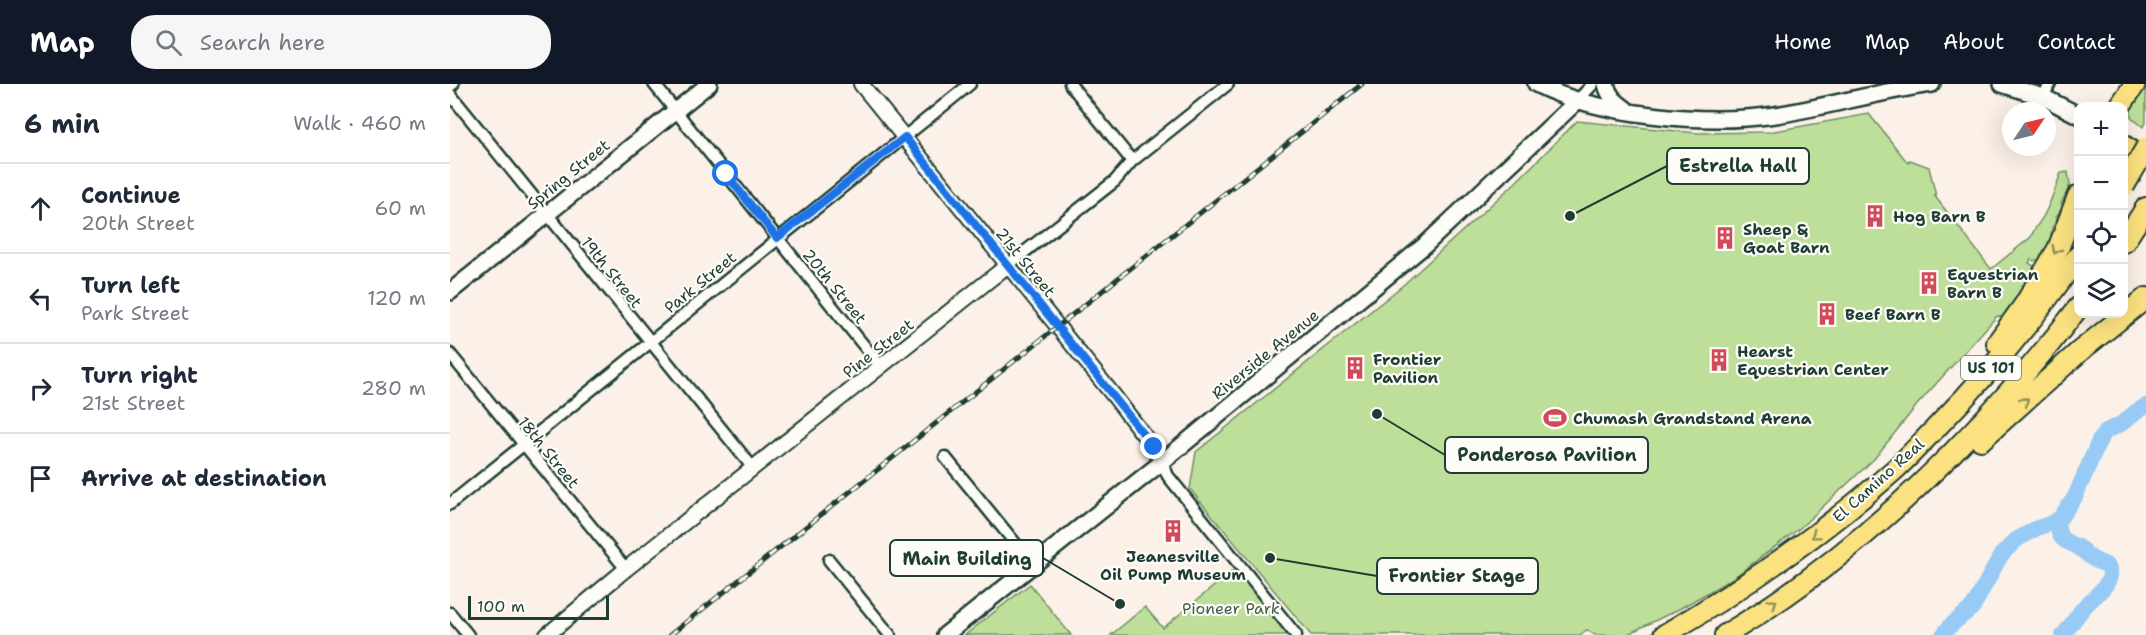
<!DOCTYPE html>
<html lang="en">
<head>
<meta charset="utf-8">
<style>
	:root { --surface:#fff; --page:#f6f6f7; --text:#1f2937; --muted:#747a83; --line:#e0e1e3; --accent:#111827 }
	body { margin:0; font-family:"Shantell Sans",sans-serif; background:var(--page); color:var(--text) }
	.controls { position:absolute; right:18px; top:18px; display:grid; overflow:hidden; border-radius:12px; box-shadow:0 6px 24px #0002 }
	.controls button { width:54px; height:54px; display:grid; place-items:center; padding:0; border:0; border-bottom:2px solid var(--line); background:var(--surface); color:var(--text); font:30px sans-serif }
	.compass { position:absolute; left:1552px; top:18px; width:54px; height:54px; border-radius:50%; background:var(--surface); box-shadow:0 6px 24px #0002; rotate:55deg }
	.scale { position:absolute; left:18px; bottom:15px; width:141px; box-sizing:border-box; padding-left:6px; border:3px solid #1f3d34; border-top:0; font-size:16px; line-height:21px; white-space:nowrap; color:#1f3d34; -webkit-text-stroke:4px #fdfcf7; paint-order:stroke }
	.stop { position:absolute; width:18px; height:18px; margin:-14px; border:4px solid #1a73e8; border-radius:50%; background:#fff }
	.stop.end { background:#1a73e8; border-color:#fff; box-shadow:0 2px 6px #0008 }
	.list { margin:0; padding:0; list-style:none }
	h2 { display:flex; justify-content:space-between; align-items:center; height:78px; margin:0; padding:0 24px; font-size:26px }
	h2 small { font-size:20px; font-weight:400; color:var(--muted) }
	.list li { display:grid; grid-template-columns:39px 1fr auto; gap:18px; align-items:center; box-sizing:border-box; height:90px; padding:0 24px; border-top:2px solid var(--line) }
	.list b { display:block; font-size:22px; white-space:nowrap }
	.list p { margin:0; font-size:20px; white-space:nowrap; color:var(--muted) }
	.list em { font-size:20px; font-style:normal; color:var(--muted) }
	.icon { flex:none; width:33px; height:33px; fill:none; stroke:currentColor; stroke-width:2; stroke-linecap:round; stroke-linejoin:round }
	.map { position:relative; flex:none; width:1696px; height:551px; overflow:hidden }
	header { display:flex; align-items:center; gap:36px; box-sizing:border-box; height:84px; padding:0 30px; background:var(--accent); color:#fff }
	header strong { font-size:28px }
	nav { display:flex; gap:33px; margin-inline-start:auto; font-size:21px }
	.search { width:420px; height:54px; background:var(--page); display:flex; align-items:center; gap:15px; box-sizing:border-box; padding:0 21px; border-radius:24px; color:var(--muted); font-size:22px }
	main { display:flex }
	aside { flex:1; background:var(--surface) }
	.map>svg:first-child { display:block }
	.green { fill:#bedf99; stroke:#6e8e66; stroke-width:1.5 }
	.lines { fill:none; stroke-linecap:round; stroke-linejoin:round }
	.river { stroke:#97cbf5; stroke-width:16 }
	.minor-casing { stroke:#1f3d34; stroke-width:15 }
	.tertiary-casing { stroke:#1f3d34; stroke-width:18 }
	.secondary-casing { stroke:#1f3d34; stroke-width:20 }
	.trunk-casing { stroke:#1f3d34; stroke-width:21 }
	.motorway-casing { stroke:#1f3d34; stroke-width:24 }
	.minor { stroke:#fdfcf7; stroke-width:10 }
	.tertiary { stroke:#fdfcf7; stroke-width:14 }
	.secondary { stroke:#fdfcf7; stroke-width:15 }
	.trunk { stroke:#fbe180; stroke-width:16 }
	.motorway { stroke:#fbe180; stroke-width:20 }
	.rail-casing { stroke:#1f3d34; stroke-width:5 }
	.rail { stroke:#fdfcf7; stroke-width:3; stroke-dasharray:9; stroke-linecap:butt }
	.motorway-bridge-casing { stroke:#1f3d34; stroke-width:24; stroke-linecap:butt }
	.motorway-bridge { stroke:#fbe180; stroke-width:20 }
	.oneway { stroke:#8d8f5a }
	.route { stroke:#1a73e8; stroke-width:8 }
	.labels { text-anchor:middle; stroke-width:4.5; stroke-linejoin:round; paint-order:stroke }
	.shield { fill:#fdfcf7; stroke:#62766e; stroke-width:1.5 }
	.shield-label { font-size:15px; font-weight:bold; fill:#1f3d34 }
	.street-label { font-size:16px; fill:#1f3d34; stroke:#fdfcf7 }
	.poi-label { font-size:16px; font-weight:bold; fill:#1f3d34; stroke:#fdfcf7; text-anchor:start }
	.park-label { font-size:16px; fill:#3f5d48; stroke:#fdfcf7 }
	.leader { fill:none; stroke:#1f3d34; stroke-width:2 }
	.callout-dot { fill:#1f3d34; stroke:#fdfcf7; stroke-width:2 }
	.callout { fill:#fdfcf7; stroke:#1f3d34; stroke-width:2 }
	.callout-label { font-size:18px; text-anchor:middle; font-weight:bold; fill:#1f3d34 }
</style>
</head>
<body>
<header>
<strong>Map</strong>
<div class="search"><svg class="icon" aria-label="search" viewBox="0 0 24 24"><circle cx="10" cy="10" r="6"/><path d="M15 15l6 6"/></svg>Search here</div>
<nav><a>Home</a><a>Map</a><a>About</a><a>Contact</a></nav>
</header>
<main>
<aside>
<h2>6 min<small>Walk · 460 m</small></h2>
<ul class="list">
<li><svg class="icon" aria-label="ahead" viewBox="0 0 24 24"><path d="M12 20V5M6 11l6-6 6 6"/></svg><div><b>Continue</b><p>20th Street</p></div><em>60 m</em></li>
<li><svg class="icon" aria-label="left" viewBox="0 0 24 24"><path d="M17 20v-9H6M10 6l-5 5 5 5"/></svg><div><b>Turn left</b><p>Park Street</p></div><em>120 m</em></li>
<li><svg class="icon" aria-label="right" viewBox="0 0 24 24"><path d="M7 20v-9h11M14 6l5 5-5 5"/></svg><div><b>Turn right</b><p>21st Street</p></div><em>280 m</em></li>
<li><svg class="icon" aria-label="arrive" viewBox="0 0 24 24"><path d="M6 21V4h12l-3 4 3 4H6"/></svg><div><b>Arrive at destination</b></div></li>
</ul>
</aside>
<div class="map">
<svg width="1696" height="551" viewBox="0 0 1696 551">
	<rect width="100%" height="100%" fill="#fcf1e8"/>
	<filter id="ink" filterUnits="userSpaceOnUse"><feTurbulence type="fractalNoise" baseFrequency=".0167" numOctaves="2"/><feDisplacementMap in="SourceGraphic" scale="12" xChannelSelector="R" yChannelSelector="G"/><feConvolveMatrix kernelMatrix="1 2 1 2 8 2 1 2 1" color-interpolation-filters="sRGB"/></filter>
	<g filter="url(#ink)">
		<path class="green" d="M1696,1V39L1693,43L1681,33V22Z
			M1419,30L1458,79L1460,76L1479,83L1486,112L1484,111L1541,185L1581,153C1584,143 1592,137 1596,127C1602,115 1606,102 1611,89L1618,88L1620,101L1611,120L1615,123L1612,130L1605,133L1607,139L1602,143L1601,154L1590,175L1584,177L1581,175L1579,179L1584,182L1580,193L1581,199L1555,234L1547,232L1467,321L1424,375L1350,444L1283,494L1229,525L1176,551H1145L1137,546L1130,551H861L740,405L746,368L952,202L1065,99L1127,37L1247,49L1319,48Z
			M786,484L839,551H661L695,523L713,544Z
			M580,500L621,551H515Z"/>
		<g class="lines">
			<path class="river" d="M1602,439L1608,444C1609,456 1617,458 1626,462C1634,466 1638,473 1645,476C1649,479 1655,479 1658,483C1667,496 1644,513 1636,521C1628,529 1621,542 1613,551
				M1493,551L1501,541L1523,523L1551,471L1566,456L1587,444L1602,439L1610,434L1625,413L1649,357L1656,347L1671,340L1687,327L1696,322"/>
			<g class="minor-casing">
				<path id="minor" d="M204,0L431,283
					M620,0L682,77
					M0,2L3,0
					M0,10L303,384
					M1593,13L1600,0
					M1127,17L1143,0
					M558,181L665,97L682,77L778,0
					M0,270L176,485
					M495,373L583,481
					M712,378L718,392L846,551
					M0,420L520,0
					M379,476L440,551
					M0,529L18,551"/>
			</g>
			<g class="tertiary-casing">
				<path id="tertiary" d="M411,0L664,312L703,363L712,378
					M97,551L176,485L558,181"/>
			</g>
			<g class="secondary-casing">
				<path id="secondary" d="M1086,0C1149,32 1256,41 1325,31C1378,23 1429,7 1482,0
					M1156,0C1159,13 1166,18 1177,26
					M1552,0L1593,13L1628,31
					M0,208L259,0
					M495,551L712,378L975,161L1127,17"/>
			</g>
			<g class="trunk-casing">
				<path id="trunk" d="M1674,60L1696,74"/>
			</g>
			<g class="motorway-casing">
				<path id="motorway" d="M1670,22L1685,0
					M1674,158L1696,124
					M1547,259L1575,220L1608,165L1628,112
					M1531,356L1630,267L1696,214
					M1214,551C1294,504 1372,450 1442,388C1457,375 1470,360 1484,346C1537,292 1585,234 1628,172
					M1275,551C1411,470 1532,349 1628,224"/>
			</g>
			<use href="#minor" class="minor"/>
			<use href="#tertiary" class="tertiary"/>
			<use href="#secondary" class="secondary"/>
			<use href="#trunk" class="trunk"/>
			<use href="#motorway" class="motorway"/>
			<g class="rail-casing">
				<path id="rail" d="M220,551L912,0"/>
			</g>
			<use href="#rail" class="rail"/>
			<g class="motorway-bridge-casing">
				<path id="motorway-bridge" d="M1674,102L1696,64"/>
			</g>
			<use href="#motorway-bridge" class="motorway-bridge"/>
		</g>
		<defs><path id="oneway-chevron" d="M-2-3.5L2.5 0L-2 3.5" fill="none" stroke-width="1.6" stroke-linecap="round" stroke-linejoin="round" transform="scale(1.5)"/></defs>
		<g class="oneway">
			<use href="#oneway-chevron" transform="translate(1606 166) rotate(117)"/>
			<use href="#oneway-chevron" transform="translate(1575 317) rotate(-41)"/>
			<use href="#oneway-chevron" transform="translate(1365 451) rotate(143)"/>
			<use href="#oneway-chevron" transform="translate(1323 519) rotate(-34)"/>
		</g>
	</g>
	<g class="lines" filter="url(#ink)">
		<path class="route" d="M276,90L327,154L455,53L704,363"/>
	</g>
	<defs>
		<g id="building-bare" transform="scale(1.8)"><path d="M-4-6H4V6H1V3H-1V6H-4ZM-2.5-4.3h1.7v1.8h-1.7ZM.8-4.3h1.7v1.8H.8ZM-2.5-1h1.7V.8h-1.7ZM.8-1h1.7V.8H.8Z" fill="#d1495b" stroke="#fdfcf7" stroke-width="2.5" paint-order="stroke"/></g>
		<g id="stadium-bare" transform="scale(1.8)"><path d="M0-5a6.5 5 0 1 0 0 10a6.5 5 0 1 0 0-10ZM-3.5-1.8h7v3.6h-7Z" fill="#d1495b" stroke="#fdfcf7" stroke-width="2.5" paint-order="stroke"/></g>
	</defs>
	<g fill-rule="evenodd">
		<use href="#building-bare" x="1425" y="132"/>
		<use href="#building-bare" x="1275" y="154"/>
		<use href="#building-bare" x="1479" y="199"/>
		<use href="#building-bare" x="1377" y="230"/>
		<use href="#building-bare" x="1269" y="276"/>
		<use href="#building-bare" x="905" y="284"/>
		<use href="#stadium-bare" x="1105" y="334"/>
		<use href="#building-bare" x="723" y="447"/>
	</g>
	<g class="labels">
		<rect class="shield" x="1511" y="272" width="60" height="24" rx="4.5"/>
		<g class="shield-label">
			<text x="1541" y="289">US 101</text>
		</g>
		<g class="street-label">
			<text transform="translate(118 90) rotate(-39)" y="6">Spring Street</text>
			<text transform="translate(576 178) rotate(51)" y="6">21st Street</text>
			<text transform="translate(162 188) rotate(51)" y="6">19th Street</text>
			<text transform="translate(250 198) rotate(-39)" y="6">Park Street</text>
			<text transform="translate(385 202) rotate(51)" y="6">20th Street</text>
			<text transform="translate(428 264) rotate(-38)" y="6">Pine Street</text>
			<text transform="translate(815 270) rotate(-39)" y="6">Riverside Avenue</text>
			<text transform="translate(99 368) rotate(51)" y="6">18th Street</text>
			<text transform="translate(1428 396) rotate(-42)" y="6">El Camino Real</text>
		</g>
		<g class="poi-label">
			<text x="1443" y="138">Hog Barn B</text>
			<text x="1293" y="151">Sheep &amp;<tspan x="1293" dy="18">Goat Barn</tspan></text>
			<text x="1497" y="196">Equestrian<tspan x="1497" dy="18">Barn B</tspan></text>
			<text x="1395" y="236">Beef Barn B</text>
			<text x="1287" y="273">Hearst<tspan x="1287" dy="18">Equestrian Center</tspan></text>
			<text x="923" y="281">Frontier<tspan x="923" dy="18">Pavilion</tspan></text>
			<text x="1123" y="340">Chumash Grandstand Arena</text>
			<text x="723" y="478" text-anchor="middle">Jeanesville<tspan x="723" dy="18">Oil Pump Museum</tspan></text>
		</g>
		<g class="park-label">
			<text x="781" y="530">Pioneer Park</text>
		</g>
	</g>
	<path class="leader" d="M1120 132L1217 82M927 330L995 371M670 520L593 474M820 474L927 492"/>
	<g class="callout-dot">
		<circle cx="1120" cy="132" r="6"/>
		<circle cx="927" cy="330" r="6"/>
		<circle cx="670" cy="520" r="6"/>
		<circle cx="820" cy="474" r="6"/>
	</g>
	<g class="callout">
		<rect x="1217" y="64" width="142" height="36" rx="6"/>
		<rect x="995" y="353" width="203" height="36" rx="6"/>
		<rect x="440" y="456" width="153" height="36" rx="6"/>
		<rect x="927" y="474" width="161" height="36" rx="6"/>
	</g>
	<g class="callout-label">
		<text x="1288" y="88">Estrella Hall</text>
		<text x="1097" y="377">Ponderosa Pavilion</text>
		<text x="517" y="481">Main Building</text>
		<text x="1007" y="498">Frontier Stage</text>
	</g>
</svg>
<div class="controls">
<button>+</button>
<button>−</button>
<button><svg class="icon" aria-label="locate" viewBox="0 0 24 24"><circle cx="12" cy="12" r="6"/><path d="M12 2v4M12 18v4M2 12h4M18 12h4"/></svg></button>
<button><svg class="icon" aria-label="layers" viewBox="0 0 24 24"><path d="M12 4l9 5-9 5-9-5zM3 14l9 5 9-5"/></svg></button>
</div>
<svg class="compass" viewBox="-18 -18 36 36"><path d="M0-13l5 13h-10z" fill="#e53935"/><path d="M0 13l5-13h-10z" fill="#747a83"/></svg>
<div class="scale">100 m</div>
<div class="stop" style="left:276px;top:90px"></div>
<div class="stop end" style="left:704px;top:363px"></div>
</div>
</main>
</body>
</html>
